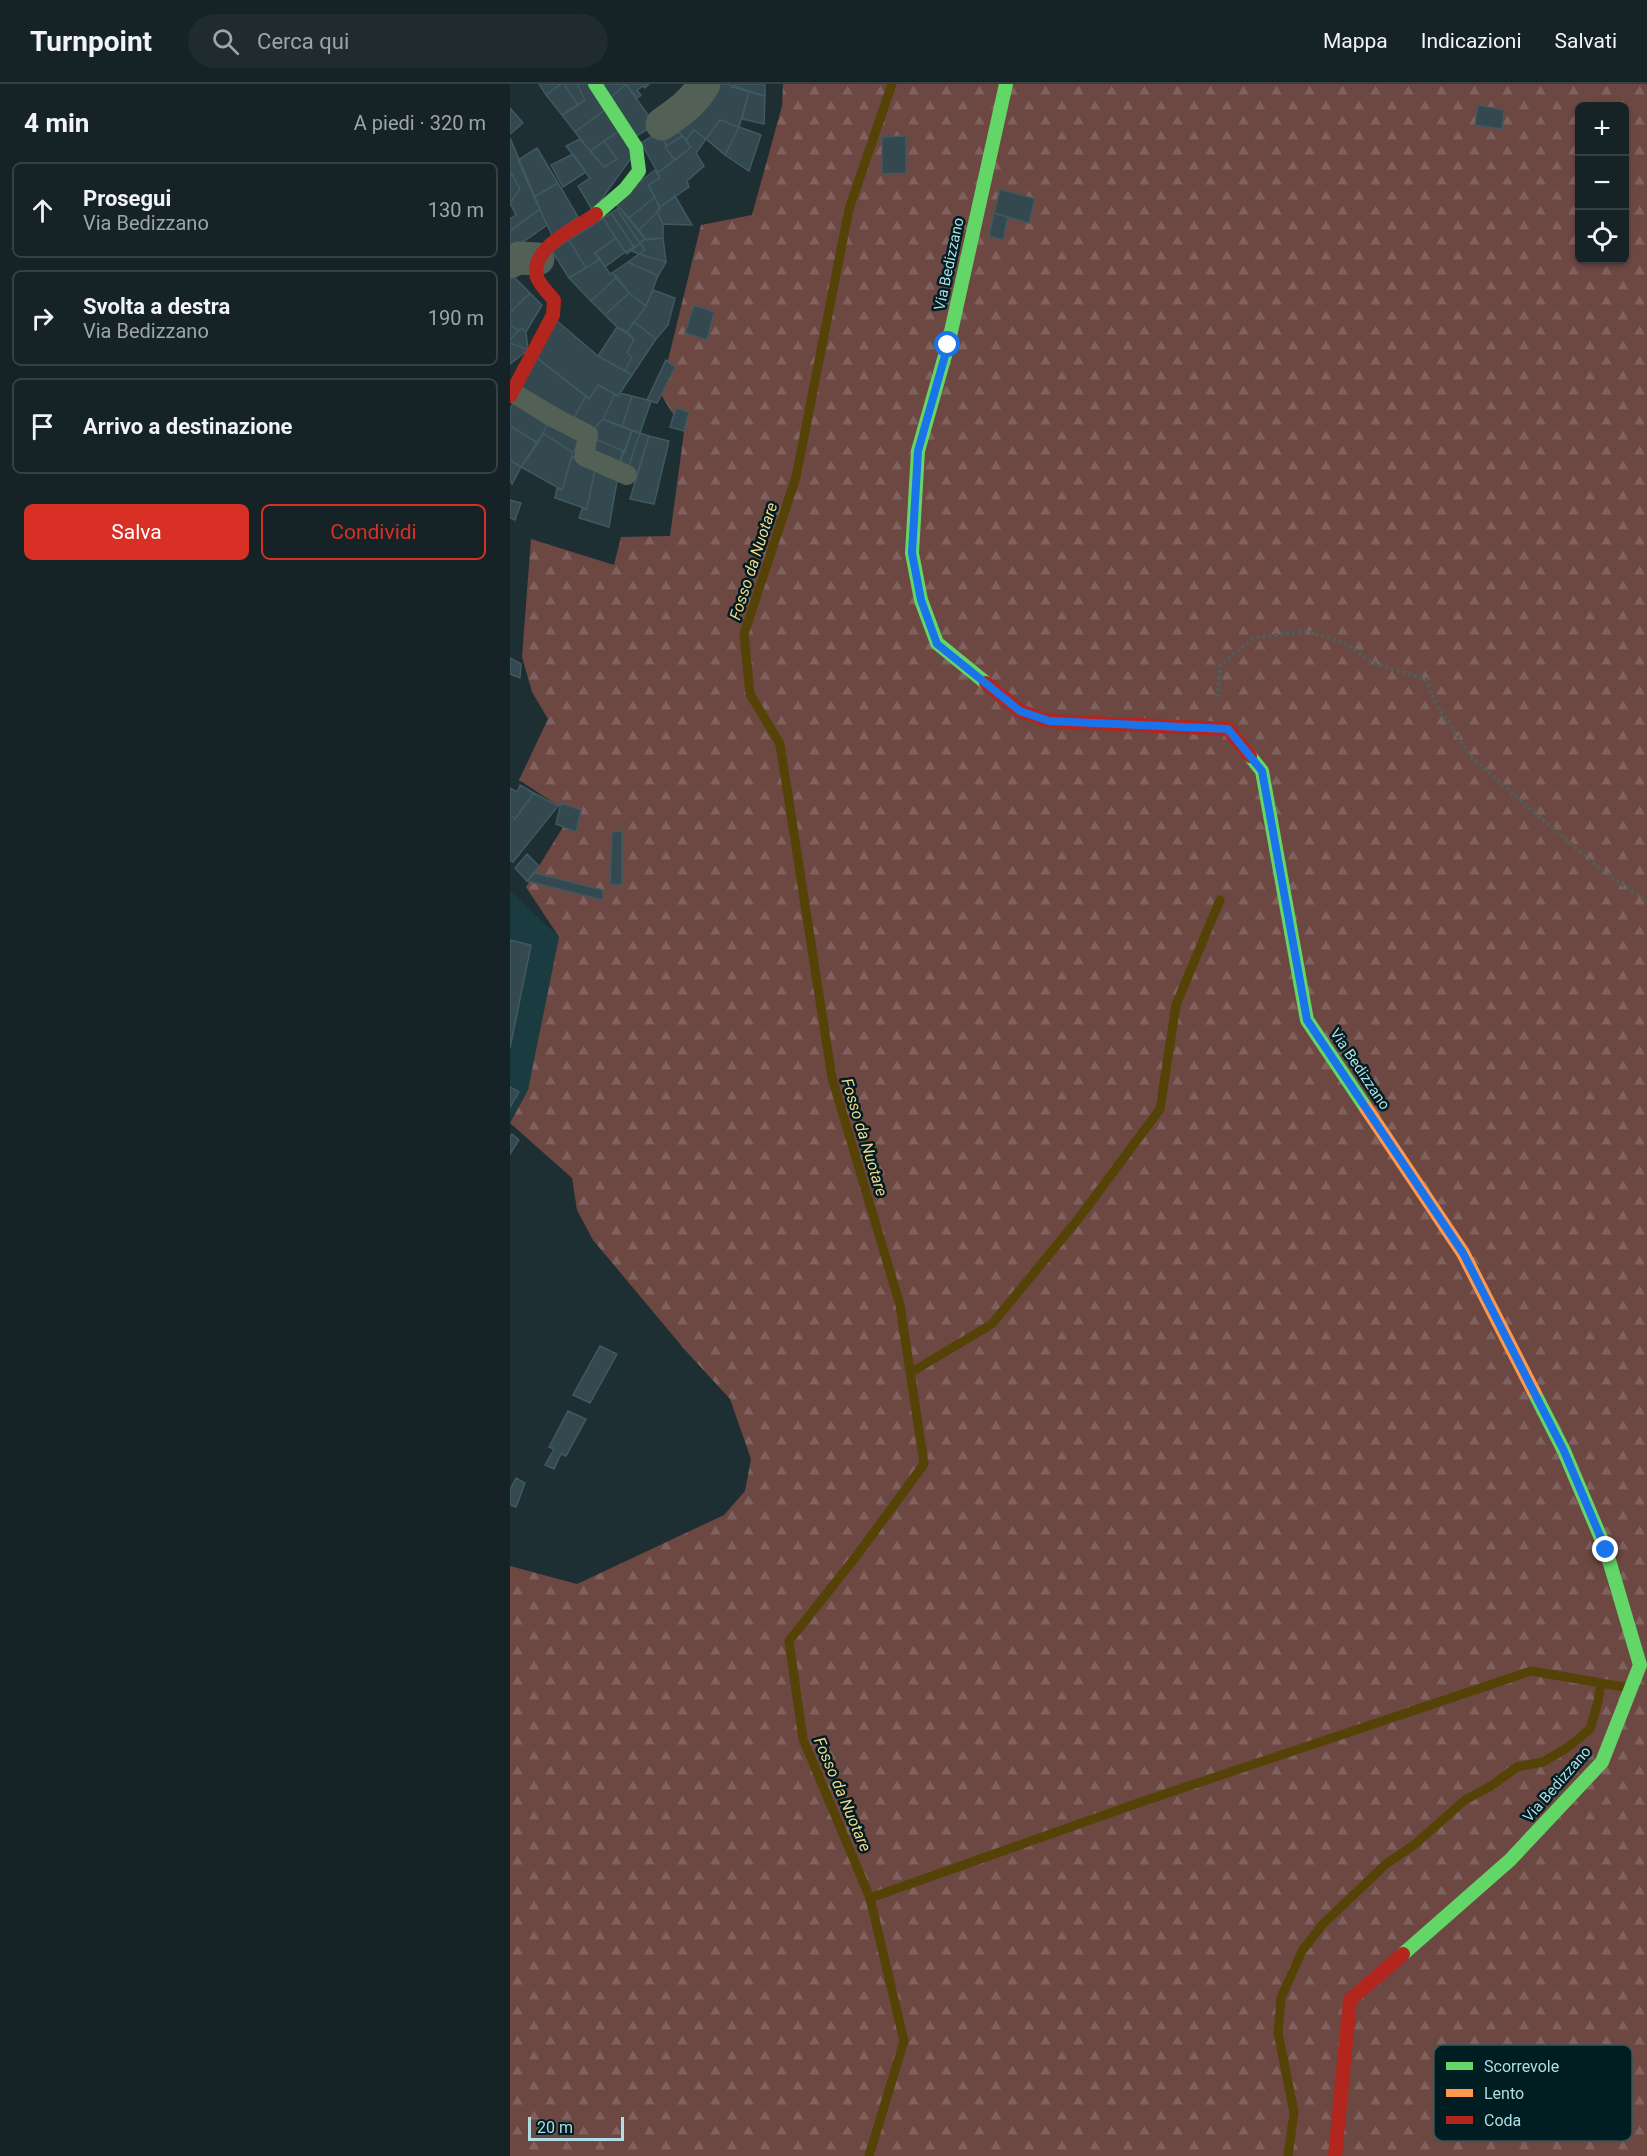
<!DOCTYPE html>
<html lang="it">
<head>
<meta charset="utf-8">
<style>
	:root { --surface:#162326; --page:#1f2b2e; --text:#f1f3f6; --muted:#9ea4a7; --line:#354043; --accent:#d93025 }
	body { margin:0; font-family:Roboto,sans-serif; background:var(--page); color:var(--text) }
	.controls { position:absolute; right:18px; top:18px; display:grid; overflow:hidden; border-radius:9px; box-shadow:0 2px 4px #0004 }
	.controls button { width:54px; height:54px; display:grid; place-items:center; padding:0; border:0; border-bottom:2px solid var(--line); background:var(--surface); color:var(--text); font:30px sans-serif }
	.scale { position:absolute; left:18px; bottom:15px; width:96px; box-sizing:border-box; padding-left:6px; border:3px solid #b0dee4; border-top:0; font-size:16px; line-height:21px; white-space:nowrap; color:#b0dee4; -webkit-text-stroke:4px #001d21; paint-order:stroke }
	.stop { position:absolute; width:18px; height:18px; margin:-14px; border:4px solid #1a73e8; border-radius:50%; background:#fff }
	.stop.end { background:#1a73e8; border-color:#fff; box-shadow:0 2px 6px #0008 }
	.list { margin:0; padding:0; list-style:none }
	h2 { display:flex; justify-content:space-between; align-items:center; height:78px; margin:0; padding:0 24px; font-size:26px }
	h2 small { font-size:20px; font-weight:400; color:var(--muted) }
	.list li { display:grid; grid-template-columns:39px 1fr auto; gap:18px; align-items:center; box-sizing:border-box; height:96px; margin:0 12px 12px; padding:0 12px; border:2px solid var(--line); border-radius:9px }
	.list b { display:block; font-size:22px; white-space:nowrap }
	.list p { margin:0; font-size:20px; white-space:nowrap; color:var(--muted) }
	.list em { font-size:20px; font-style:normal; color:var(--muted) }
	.actions { display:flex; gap:12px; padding:18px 24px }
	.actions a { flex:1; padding:14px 0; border:2px solid var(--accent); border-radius:9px; text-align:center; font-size:21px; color:var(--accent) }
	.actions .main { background:var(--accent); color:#fff }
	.icon { flex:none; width:33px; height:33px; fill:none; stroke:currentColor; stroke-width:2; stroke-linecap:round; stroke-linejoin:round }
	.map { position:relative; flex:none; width:1137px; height:2072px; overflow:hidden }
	header { display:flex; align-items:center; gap:36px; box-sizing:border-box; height:84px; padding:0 30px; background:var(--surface); border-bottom:2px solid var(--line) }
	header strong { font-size:28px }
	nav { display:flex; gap:33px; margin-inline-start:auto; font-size:21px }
	.search { width:420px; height:54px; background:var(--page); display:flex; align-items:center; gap:15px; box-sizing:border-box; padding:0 21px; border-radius:33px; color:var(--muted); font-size:22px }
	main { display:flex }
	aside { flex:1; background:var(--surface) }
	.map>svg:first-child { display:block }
	.built { fill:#1a3c41 }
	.forest { fill:url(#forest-firs); fill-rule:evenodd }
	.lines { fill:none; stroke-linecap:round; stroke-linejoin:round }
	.stream { stroke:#554206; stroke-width:9 }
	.building { fill:#33494f; stroke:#405961; stroke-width:1.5 }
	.path { stroke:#505e59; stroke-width:4; stroke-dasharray:3 3; stroke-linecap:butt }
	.lane { stroke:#526056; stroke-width:20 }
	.street { stroke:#526056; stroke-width:33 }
	.fast { stroke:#63d668; stroke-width:14 }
	.slow { stroke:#ff974d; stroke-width:14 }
	.jam { stroke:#b3261e; stroke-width:14 }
	.route { stroke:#1a73e8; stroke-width:8 }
	.labels { text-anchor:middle; stroke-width:5; stroke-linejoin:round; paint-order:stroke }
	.street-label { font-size:15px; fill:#b0dee4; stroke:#001d21 }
	.water-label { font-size:16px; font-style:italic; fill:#f9d688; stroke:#001d21 }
	.key { fill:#001d21; stroke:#35575c; stroke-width:1.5 }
	.key-label { font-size:16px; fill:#b0dee4 }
</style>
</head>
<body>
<header>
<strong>Turnpoint</strong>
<div class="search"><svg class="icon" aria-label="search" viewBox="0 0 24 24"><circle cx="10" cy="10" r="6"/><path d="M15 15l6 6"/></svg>Cerca qui</div>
<nav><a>Mappa</a><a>Indicazioni</a><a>Salvati</a></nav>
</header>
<main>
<aside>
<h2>4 min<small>A piedi · 320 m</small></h2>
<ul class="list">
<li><svg class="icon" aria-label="ahead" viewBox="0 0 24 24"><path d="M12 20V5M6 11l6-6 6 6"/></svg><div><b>Prosegui</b><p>Via Bedizzano</p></div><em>130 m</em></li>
<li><svg class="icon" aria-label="right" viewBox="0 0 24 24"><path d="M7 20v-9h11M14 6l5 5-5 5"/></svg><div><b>Svolta a destra</b><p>Via Bedizzano</p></div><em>190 m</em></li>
<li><svg class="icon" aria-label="arrive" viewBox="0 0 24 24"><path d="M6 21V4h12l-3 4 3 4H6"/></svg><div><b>Arrivo a destinazione</b></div></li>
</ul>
<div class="actions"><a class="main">Salva</a><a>Condividi</a></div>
</aside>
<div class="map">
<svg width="1137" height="2072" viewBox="0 0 1137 2072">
	<defs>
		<pattern id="forest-firs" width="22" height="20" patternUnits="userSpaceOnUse" patternTransform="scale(1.5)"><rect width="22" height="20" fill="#6d4742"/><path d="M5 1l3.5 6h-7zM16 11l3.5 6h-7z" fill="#7f615d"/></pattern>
	</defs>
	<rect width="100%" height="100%" fill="#1d2f32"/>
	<path class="built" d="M0,807L49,853L18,1006L0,1037Z"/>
	<path class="forest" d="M273,0H1137V2072H0V1482L67,1500L214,1431L235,1407L241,1375L220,1315L175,1266L83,1156L67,1126L62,1094L0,1039L18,1006L49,853L16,803L61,730L9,696L38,635L22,608L12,573L21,455L104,481L111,453L160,452L174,348L150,309L191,141L242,131L272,22ZM1070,22H1114V176H1070Z"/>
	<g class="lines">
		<path class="stream" d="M400,1289L482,1240L569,1134L650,1025L666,921L710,816
			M360,1814L634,1717L1021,1587L1114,1603
			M359,2072L394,1957L360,1814L293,1655L279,1557L348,1470L414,1380L390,1221L322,994L270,660L240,610L234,550L286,393L339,125L382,0
			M778,2072L784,2028L768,1949L771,1914L792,1867L812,1841L876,1780L904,1761L955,1716L981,1702L1007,1683L1033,1678L1057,1664L1080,1645L1088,1618L1091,1599"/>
	</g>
	<path class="building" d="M29,0H51L36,11Z
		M51,0H54L68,21L52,31L36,11Z
		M54,0H67L75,16L68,21Z
		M67,0H79L96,25L65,48L52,31L75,16Z
		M89,0H139L135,4L133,2L127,6L131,11L127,14L116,0L99,15Z
		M116,0L145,41L126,52L99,15Z
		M201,0H218L239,7L229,43L210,36L196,55L184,46L176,56L164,42Z
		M224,0H255V12L222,3Z
		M239,7L255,12L254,40L232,35Z
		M968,21L994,26L992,45L965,41Z
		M0,24L13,39L0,50Z
		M96,25L109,47L80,67L65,48Z
		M210,36L229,43L215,71L196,55Z
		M164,42L172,52L157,62L150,51Z
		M229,43L251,51L239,87L215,71Z
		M184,46L196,55L186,69L194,82L177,97L179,103L150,123L138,101L150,94L148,89L181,63L176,56Z
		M109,47L124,70L83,127L68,102L80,94L56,62L70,55L94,83L107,75L94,57Z
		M149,48L157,62L155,63L165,76L148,89L131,59Z
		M172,52L181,63L165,76L155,63Z
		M396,52V89L372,90V53Z
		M0,54L30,125L0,147V135L6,131L0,119L10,105L0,87Z
		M94,57L107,75L94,83L80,67Z
		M27,64L48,99L24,113L8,76Z
		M63,70L76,88L53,103L41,81Z
		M145,86L150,94L138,101L145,113L119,134L109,123L102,119Z
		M0,87L10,105L0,119Z
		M48,99L68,133L42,151L24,113Z
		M490,105L525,115L519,139L484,129Z
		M165,112L182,141L153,140L147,128L150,123Z
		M145,113L150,125L129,146L119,134Z
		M109,123L135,155L130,159L107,125Z
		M30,125L37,141L3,165L0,161V147Z
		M107,125L130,159L117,170L115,168L124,163L101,129Z
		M147,128L153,140V154L136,156L129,146Z
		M101,129L124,163L115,168L93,134Z
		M484,129L498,133L493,156L479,152Z
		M93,134L106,154L85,169L90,175L76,184L59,156Z
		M106,154L115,168L95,183L85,169Z
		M153,154L156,178L129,170L135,166L130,159L135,155Z
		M59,156L76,184L59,194L42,167Z
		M130,159L135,166L129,170L121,167Z
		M129,170L156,178L148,192L118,178Z
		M90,175L100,190L102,189L107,193L81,217L59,194Z
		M118,178L148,192L136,222L119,209L102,189Z
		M0,189L20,209L0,229Z
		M107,193L119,209L95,231L81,217Z
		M143,206L165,214L158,241L146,255L124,238L136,222Z
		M20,209L32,221L16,248L11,244L8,247L0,240V229Z
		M119,209L136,222L117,248L107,243L95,231Z
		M184,221L204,228L197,256L175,249Z
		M47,237L88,272L122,291L108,312L88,301L79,315L26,273Z
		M124,238L146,255L122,291L115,287L122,273L117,269L124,255L117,248Z
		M0,240L8,247L0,256Z
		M107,243L124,255L117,269L122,273L115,287L88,272Z
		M11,244L16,248L18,266L0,259V256Z
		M0,259L18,266L0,280Z
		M26,273L76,312L64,334L9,302Z
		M156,276L165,283L147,319L137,316Z
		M88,301L105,310L93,335L83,346L64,334L76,312L79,315Z
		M110,309L122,312L112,343L93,335L105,310L108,312Z
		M122,312L141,317L130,349L112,343Z
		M6,314L40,335L28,359L0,342V325Z
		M166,324L179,328L174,347L160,343Z
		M40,335L72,354L63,369L33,349Z
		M93,335L122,346L115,368L81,353L83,346Z
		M0,342L28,359L11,383L0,376Z
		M122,346L130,349L117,387L108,384Z
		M33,349L63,369L52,406L11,383Z
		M130,349L139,352L127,390L117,387Z
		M139,352L159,357L144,420L120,415Z
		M81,353L113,367L108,384L79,371Z
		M62,372L86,380L77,425L45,414L47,404L52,406Z
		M0,376L11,383L2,400L0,396Z
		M86,380L108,392L99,443L69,434L72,425H77Z
		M0,416L11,419L5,436L0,434Z
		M0,574L11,580L10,594L0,590Z
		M10,701L24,709L5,735L0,731V704L7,708Z
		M24,709L48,722L3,778L0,776V731L5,735Z
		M51,719L71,726L66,748L46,740Z
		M112,747V801L100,800L102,748Z
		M17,770L29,782L17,797L5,784Z
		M25,789L93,806V816L17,797Z
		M0,856L21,861L0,964Z
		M0,1003L9,1008L0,1023Z
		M2,1050L9,1056L0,1070V1053Z
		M90,1262L107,1270L80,1319L63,1311Z
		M58,1327L76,1335L56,1372L51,1370L44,1385L35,1381L44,1365L39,1363Z
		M6,1394L15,1399L6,1423L0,1421V1406Z"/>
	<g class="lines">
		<path class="path" d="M708,613L710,581L744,554L797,547L837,560L861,578L916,595L925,618L962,674L1091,786L1137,817"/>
		<path class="lane" d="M2,308L41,332L78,351L74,372L117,391"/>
		<path class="street" d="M152,40C168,29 184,18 194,0
			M0,178L9,174L28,175"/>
		<path class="fast" d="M85,0L126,63L129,87L115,105L86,130
			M476,599L427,559L411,516L402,469L408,367L438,261L496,0
			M740,672L752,687L797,936L856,1024
			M893,1870L1000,1776L1092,1678L1130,1581L1096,1466L1054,1367L1024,1308"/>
		<path class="slow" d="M856,1024L953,1169L1024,1308"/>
		<path class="jam" d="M0,312L43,231L44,216C39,210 29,200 27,193C19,163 68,144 86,130
			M476,599L510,627L539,637L718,645L740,672
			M825,2072L840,1916L893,1870"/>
	</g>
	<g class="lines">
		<path class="route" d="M438,261L408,367L402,469L411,516L427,560L510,627L539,637L718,645L752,687L797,936L953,1169L1054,1367L1096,1466"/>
	</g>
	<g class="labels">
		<g class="street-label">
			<text transform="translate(439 180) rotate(-78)" y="5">Via Bedizzano</text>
			<text transform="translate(850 985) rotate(56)" y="5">Via Bedizzano</text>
			<text transform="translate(1047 1700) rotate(-49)" y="5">Via Bedizzano</text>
		</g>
		<g class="water-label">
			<text transform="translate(243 477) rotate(-72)" y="6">Fosso da Nuotare</text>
			<text transform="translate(355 1053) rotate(73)" y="6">Fosso da Nuotare</text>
			<text transform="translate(333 1710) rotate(67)" y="6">Fosso da Nuotare</text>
		</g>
	</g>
	<rect x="924" y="1961" width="198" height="96" rx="9" class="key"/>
	<rect x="936" y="1978" width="27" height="8" fill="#63d668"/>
	<rect x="936" y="2005" width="27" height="8" fill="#ff974d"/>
	<rect x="936" y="2032" width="27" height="8" fill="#b3261e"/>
	<g class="key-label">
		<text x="974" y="1988">Scorrevole</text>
		<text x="974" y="2015">Lento</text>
		<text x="974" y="2042">Coda</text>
	</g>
</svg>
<div class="controls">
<button>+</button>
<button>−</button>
<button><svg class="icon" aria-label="locate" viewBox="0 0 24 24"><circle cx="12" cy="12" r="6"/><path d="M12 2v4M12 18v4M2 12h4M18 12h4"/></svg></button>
</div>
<div class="scale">20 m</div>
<div class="stop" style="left:438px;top:261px"></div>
<div class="stop end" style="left:1096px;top:1466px"></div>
</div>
</main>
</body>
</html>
